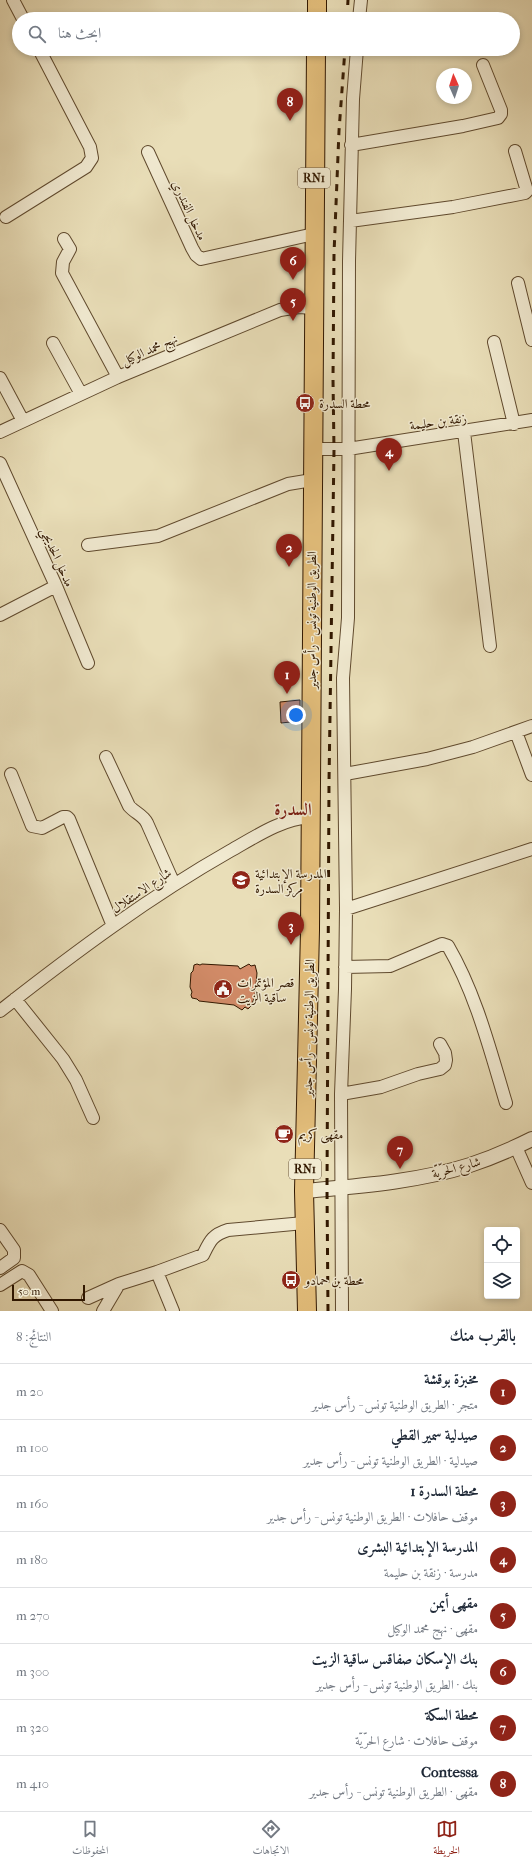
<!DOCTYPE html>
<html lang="ar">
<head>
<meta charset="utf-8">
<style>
	:root { --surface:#fff; --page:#f2f2f3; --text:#1f2937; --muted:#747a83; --line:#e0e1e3; --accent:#8f2418 }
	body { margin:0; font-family:"IM FELL French Canon",Amiri,serif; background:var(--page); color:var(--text); direction:rtl }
	.controls { position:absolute; right:12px; bottom:12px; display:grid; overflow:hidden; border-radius:4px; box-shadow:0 2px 6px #0003 }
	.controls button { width:36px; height:36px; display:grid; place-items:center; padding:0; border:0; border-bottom:1px solid var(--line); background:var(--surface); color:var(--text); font:20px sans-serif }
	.compass { position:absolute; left:436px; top:68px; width:36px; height:36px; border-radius:50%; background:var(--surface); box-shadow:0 2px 6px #0003; rotate:357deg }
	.scale { position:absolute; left:12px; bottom:10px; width:73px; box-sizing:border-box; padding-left:4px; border:2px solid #321800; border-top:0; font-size:11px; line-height:14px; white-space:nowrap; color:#321800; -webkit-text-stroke:3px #f1ead1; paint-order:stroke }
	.you { position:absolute; left:296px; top:715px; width:14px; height:14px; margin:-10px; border:3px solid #fff; border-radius:50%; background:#1a73e8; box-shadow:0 0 0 6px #1a73e833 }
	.badge { display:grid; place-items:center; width:26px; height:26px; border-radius:50%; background:var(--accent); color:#fff; font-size:13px; font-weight:700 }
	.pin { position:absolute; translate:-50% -33px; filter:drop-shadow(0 1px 2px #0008) }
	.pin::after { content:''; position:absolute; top:21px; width:14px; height:12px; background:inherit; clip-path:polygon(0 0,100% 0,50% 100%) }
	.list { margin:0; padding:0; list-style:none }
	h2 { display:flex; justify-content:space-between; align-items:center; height:52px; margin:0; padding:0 16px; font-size:17px }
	h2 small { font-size:13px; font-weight:400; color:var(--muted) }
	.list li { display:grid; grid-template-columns:26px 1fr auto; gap:12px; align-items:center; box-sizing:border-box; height:56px; padding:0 16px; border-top:1px solid var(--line) }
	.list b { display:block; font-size:15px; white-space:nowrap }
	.list p { margin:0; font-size:13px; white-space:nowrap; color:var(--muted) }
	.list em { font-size:13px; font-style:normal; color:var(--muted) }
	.icon { flex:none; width:22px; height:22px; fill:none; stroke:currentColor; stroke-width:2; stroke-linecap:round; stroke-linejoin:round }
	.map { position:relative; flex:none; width:532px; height:1311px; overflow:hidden; direction:ltr }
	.search { position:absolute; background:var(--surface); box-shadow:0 2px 6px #0003; left:12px; right:12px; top:12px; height:44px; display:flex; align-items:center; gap:10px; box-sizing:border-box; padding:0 14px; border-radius:22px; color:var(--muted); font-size:15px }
	.sheet { height:500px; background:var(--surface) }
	nav { display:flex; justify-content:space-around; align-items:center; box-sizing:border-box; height:56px; border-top:1px solid var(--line); background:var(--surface); font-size:11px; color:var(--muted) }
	nav a { display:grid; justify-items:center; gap:2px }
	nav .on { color:var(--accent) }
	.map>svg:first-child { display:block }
	.building { fill:#d28b68; stroke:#321800 }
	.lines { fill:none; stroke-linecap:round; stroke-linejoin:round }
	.minor-casing { stroke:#604a2e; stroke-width:14 }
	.tertiary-casing { stroke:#604a2e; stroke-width:16 }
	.primary-casing { stroke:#321800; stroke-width:20 }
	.minor { stroke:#f1ead1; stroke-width:12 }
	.tertiary { stroke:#f1ead1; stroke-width:14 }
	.primary { stroke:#e4bf7c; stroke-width:18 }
	.rail { stroke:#321800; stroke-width:3; stroke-dasharray:7 7; stroke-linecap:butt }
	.labels { text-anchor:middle; stroke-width:3; stroke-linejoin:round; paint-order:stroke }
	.shield { fill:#f1ead1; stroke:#6b573f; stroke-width:1 }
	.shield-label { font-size:12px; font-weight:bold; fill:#321800 }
	.street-label { font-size:13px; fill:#321800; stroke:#f1ead1 }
	.poi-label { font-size:13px; fill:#321800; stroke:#f1ead1; text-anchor:start }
	.district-label { font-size:17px; font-weight:bold; fill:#7a1f14; stroke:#f1ead1 }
</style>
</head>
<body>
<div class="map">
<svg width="532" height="1311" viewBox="0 0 532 1311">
	<rect width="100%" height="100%" fill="#e9deb8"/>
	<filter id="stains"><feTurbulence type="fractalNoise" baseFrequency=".005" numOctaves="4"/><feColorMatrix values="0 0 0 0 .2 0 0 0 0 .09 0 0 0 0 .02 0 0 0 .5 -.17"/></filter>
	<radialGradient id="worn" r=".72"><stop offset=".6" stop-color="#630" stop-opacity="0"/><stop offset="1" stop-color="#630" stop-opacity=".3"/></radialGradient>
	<path class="building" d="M300,700V721L281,723L280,702Z
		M197,964L200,965L202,964L238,966L240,969L249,964L251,966L255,965L257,973L255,996L251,1006L248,1009L245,1007L242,1010L234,1005L199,1001L197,999L192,998L191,995L192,992L190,987L191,973L193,971L194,965Z"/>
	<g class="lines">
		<g class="minor-casing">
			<path id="minor" d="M13,0L23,19
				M359,19L361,0
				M351,145L463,126L498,118L501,114V110L483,65
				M148,152L192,248L196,255L201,259L314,234
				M6,217L86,167L92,158L90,147L39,49
				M350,221L453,207L525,193L527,191L515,151
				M64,239L70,249L63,262L62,273L118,377
				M518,283L532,340
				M494,342L514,424
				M53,343L81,394
				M0,378L23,421
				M0,432L118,377L280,310L299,307L313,308
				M464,432L490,646
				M312,449H348L532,420
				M0,463L56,586L88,663
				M88,545L158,536L288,484L312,480
				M0,615L56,586
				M516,732L532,775
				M106,757L129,806C135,813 143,815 147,823L174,884
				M11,774L32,826L42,828L63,817H67L69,819L113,926
				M345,774L427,759L473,747L532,726
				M346,909L532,849
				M345,967L390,966L442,944L448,946C476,994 490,1050 506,1103
				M15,999L63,1059L76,1080L93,1118
				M0,1011C74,953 149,897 230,851C255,837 281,819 310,817
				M341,1094L381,1087L418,1074L440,1069L445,1065L446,1060L445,1053L440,1044
				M516,1147L532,1183
				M0,1230L14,1250V1258L0,1268
				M157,1272L203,1255C210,1241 212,1235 228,1230L304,1223
				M0,1285L22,1271L29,1275L52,1311
				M88,1298L119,1284L157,1272L173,1311
				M103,1311L119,1284
				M342,1311L341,1094L345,989L346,909L343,678L348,618L349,261L353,99L357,49"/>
		</g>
		<g class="tertiary-casing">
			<path id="tertiary" d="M304,1191C359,1186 417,1182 470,1165C491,1158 512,1149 532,1139"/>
		</g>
		<g class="primary-casing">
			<path id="primary" d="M317,19V0
				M307,1311L304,1191L310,930L316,49"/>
		</g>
		<use href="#minor" class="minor"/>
		<use href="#tertiary" class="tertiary"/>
		<use href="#primary" class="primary"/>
		<path class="rail" d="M347,19L348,0
			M328,1311L327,1189L329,782L334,450L333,379L334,254L339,131L345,49"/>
	</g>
	<defs>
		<g id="bus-disc" transform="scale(1)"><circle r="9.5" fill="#8f2418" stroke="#f1ead1"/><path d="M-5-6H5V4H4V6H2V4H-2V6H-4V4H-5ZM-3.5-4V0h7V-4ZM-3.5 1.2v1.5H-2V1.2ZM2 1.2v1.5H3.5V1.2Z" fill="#fff"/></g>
		<g id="school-disc" transform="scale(1)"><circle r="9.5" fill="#8f2418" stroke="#f1ead1"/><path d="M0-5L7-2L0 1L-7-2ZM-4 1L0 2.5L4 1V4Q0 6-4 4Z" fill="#fff"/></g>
		<g id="civic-disc" transform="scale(1)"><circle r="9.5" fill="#8f2418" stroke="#f1ead1"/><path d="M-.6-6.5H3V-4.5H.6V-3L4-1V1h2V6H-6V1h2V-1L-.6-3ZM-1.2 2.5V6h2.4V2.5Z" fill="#fff"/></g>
		<g id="cafe-disc" transform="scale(1)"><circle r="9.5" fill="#8f2418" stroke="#f1ead1"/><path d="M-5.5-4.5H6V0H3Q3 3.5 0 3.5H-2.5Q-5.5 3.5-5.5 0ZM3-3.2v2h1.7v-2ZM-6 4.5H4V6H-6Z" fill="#fff"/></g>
	</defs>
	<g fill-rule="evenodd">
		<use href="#bus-disc" x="305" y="403"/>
		<use href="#school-disc" x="241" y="880"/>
		<use href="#civic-disc" x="223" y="989"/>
		<use href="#cafe-disc" x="284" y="1134"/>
		<use href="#bus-disc" x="291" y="1280"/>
	</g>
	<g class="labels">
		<g class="shield">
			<rect x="298" y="168" width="32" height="20" rx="3"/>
			<rect x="289" y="1159" width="32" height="20" rx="3"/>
		</g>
		<g class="shield-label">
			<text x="314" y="182">RN1</text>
			<text x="305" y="1173">RN1</text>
		</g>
		<g class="street-label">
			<text transform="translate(190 210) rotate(65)" y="5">مدخل الفندري</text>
			<text transform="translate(149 349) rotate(-23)" y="5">نهج محمد الوكيل</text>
			<text transform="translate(438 421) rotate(-8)" y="5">زنقة بن حليمة</text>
			<text transform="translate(58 557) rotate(66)" y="5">مدخل الحديجي</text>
			<text transform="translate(311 620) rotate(-90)" y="5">الطريق الوطنية تونس - رأس جدير</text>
			<text transform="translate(141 890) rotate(-34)" y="5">شارع الاستقلال</text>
			<text transform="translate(308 1028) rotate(-89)" y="5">الطريق الوطنية تونس - رأس جدير</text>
			<text transform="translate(456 1167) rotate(-15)" y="5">شارع الحرّيّة</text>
		</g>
		<g class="poi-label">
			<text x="319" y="408">محطة السدرة</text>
			<text x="255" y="878">المدرسة الإبتدائية<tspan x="255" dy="15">مركز السدرة</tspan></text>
			<text x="237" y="987">قصر المؤتمرات<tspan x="237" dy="15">ساقية الزيت</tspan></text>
			<text x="298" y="1139">مقهى كريم</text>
			<text x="305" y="1285">محطة بن حمادو</text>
		</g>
		<g class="district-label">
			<text x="293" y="815">السدرة</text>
		</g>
	</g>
	<rect width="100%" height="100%" filter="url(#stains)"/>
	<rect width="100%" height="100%" fill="url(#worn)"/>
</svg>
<div class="controls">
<button><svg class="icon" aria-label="locate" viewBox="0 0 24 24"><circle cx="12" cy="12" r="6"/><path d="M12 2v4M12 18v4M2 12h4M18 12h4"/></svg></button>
<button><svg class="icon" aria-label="layers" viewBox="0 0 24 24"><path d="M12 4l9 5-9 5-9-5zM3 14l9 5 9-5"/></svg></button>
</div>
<svg class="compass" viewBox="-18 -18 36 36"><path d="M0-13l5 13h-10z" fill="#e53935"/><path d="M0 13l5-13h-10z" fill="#747a83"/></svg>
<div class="scale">50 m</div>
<div class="you"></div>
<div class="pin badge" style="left:287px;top:694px">1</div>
<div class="pin badge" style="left:289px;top:567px">2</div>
<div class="pin badge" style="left:291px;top:945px">3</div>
<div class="pin badge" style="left:389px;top:471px">4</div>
<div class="pin badge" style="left:293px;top:321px">5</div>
<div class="pin badge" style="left:293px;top:280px">6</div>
<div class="pin badge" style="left:400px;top:1169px">7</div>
<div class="pin badge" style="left:290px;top:121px">8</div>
<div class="search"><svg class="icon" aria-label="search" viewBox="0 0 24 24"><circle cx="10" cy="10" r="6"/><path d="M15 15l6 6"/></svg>ابحث هنا</div>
</div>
<section class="sheet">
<h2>بالقرب منك<small>النتائج: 8</small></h2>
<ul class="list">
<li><span class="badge">1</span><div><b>مخبزة بوقشة</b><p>متجر · الطريق الوطنية تونس - رأس جدير</p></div><em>20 m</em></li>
<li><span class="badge">2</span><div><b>صيدلية سمير القطي</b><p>صيدلية · الطريق الوطنية تونس - رأس جدير</p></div><em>100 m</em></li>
<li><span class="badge">3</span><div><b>محطة السدرة 1</b><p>موقف حافلات · الطريق الوطنية تونس - رأس جدير</p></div><em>160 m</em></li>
<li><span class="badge">4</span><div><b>المدرسة الإبتدائية البشرى</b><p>مدرسة · زنقة بن حليمة</p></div><em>180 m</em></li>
<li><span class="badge">5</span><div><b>مقهى أيمن</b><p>مقهى · نهج محمد الوكيل</p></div><em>270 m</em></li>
<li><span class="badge">6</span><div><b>بنك الإسكان صفاقس ساقية الزيت</b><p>بنك · الطريق الوطنية تونس - رأس جدير</p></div><em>300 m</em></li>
<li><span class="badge">7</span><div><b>محطة السكة</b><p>موقف حافلات · شارع الحرّيّة</p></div><em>320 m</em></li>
<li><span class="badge">8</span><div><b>Contessa</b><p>مقهى · الطريق الوطنية تونس - رأس جدير</p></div><em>410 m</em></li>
</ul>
</section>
<nav>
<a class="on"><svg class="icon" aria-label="map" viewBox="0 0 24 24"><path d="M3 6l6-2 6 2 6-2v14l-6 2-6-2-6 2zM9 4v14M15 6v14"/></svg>الخريطة</a>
<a><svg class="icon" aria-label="directions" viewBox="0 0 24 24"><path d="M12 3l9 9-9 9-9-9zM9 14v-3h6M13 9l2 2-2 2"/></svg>الاتجاهات</a>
<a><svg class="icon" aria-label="saved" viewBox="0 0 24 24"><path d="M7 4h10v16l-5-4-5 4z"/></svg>المحفوظات</a>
</nav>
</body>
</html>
